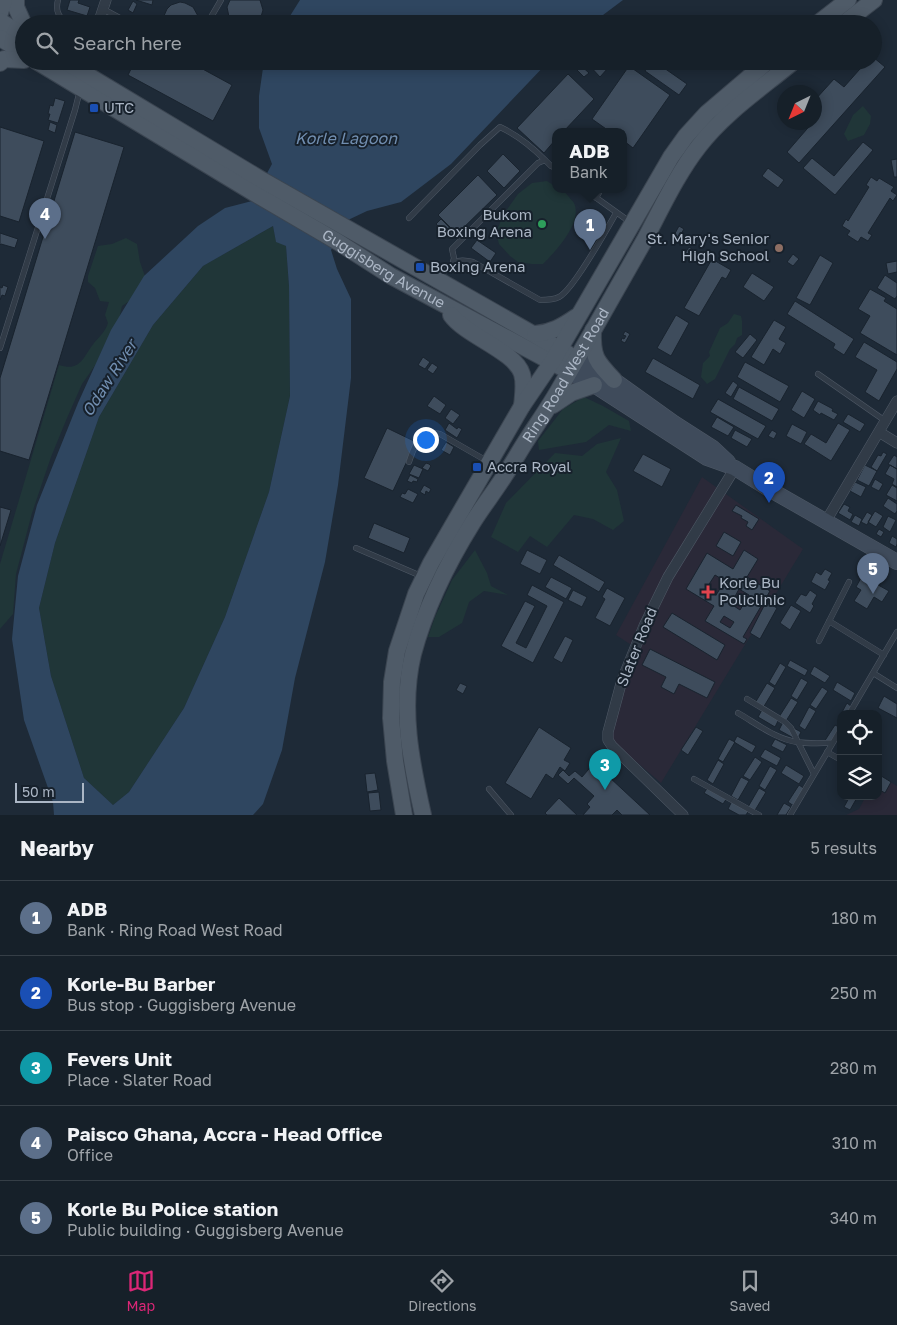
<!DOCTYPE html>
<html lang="en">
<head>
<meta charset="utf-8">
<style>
	:root { --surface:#162029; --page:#232d35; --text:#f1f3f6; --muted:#9ea3a8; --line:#353e46; --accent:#db2777 }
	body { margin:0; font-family:"Golos Text",sans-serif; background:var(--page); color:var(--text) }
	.controls { position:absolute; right:15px; bottom:15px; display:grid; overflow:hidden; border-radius:10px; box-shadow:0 2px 12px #0003 }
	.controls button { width:45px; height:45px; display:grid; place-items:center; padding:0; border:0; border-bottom:1px solid var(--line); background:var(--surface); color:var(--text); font:25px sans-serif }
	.compass { position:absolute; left:777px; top:85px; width:45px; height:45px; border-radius:50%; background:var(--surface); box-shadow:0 2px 12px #0003; rotate:223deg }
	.scale { position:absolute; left:15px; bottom:12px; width:69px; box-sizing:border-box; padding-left:5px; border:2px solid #abb6c5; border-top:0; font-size:14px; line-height:18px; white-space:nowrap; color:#abb6c5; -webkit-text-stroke:4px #17212c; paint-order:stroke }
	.you { position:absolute; left:425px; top:439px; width:18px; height:18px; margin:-12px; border:4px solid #fff; border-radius:50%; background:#1a73e8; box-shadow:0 0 0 8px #1a73e833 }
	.badge { display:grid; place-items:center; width:32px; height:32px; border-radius:50%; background:var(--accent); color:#fff; font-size:16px; font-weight:700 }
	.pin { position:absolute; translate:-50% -41px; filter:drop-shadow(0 1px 2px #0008) }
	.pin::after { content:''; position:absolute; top:26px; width:18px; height:15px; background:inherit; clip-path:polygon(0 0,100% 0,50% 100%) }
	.popup { position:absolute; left:552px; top:128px; width:75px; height:65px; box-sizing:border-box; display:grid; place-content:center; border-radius:10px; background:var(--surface); filter:drop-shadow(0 1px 4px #0005); font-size:16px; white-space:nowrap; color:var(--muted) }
	.popup b { font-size:19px; color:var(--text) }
	.popup::after { content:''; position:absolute; left:50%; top:100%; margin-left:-10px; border:10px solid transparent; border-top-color:var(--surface) }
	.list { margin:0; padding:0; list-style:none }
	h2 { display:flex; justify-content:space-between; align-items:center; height:65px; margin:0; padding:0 20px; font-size:21px }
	h2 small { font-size:16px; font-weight:400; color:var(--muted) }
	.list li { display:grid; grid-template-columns:32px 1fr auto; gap:15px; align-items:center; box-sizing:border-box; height:75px; padding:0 20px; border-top:1px solid var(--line) }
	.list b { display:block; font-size:19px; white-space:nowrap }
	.list p { margin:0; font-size:16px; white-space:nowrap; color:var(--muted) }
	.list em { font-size:16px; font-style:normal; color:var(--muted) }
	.icon { flex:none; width:28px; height:28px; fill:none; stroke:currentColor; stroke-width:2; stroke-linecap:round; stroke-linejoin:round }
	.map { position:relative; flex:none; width:897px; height:815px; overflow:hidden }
	.search { position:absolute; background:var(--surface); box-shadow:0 2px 12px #0003; left:15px; right:15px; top:15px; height:55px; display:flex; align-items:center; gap:12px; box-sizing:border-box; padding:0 18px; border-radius:28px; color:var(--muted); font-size:19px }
	.sheet { height:440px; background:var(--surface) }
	nav { display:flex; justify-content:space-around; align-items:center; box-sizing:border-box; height:70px; border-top:1px solid var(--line); background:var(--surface); font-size:14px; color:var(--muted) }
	nav a { display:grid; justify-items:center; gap:2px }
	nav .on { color:var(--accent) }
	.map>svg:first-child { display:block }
	.medical { fill:#2a2938 }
	.green { fill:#203638 }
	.water { fill:#2f4660; fill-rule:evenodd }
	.building { fill:#3e4c5c; stroke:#19232e; fill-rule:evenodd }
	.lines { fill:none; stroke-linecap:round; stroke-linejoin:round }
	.lane-casing { stroke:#4f5966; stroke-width:6 }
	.street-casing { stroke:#4f5966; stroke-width:11 }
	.secondary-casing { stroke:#4f5966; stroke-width:16 }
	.primary-casing { stroke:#3b4551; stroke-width:18 }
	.lane { stroke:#313b47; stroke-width:5 }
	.street { stroke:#313b47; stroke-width:10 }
	.secondary { stroke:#3f4b5b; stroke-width:15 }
	.primary { stroke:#4f5b68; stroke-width:16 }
	.transit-dot { fill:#1a4fb4; stroke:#17212c; stroke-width:2 }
	.leisure-dot { fill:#2e9e5b; stroke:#17212c; stroke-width:2 }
	.education-dot { fill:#8d6e63; stroke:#17212c; stroke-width:2 }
	.health-dot { fill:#e0444e; stroke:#17212c; stroke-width:2 }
	.labels { text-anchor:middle; stroke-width:4; stroke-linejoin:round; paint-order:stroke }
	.poi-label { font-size:15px; fill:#abb6c5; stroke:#17212c; text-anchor:start }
	.street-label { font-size:15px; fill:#abb6c5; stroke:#17212c }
	.water-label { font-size:16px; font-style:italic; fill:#718eb0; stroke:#17212c }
</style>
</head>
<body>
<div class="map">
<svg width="897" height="815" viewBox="0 0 897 815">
	<rect width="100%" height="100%" fill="#1e2a37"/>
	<path class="medical" d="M702,477L803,549L661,783L612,741L619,684L636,648L616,635Z
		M879,775L897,786V815H846L859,809L866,796H878Z"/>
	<path class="green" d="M863,106L871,116L870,124L864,135L848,141L844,134L853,115Z
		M547,181L556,187V189C563,189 565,192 569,197C570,199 573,201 574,203C583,222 556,251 543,264H532L518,262L510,256L499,244L496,233L503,215L518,194L532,183Z
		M273,226L276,241L286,246L289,286L290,396L269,492L225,617L184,708L129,792L113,805L84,778L51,676L39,608L55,543L99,417L153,325L203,266Z
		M126,238L137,244L140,262L149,288L122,306L117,329L104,346L96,364L82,384L67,418L51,457L32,513L16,574L13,614L0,629V564L59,365C81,372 83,357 94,343C100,336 105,332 108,323L105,315L109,302L100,301L95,288L88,282V276L98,246L112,244Z
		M734,314L741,316L742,321V335L737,338L735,344L730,349L715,379L707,384L701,377L703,363L710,356L709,352L720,328L728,323Z
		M584,397L603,406L629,421L631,431L609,425L586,442L539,450L538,441L563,409Z
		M621,438L606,472L617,490L624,521L613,530L593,519L574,515L547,547L530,536L518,552L491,537L506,503L555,453L582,456L597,444Z
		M475,550L487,573L491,586L508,595L484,591L469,602L462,623L439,637H428L435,617L452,580Z"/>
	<path class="water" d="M300,0H623L591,24H285Z
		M264,61H549L451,164L401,202L367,211L348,220L331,250L337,269L351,299V378L338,485L325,562L295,678L282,750L263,804L253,815H54L53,802L24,720L12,639L18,576L37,505L78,403L111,330L144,276L198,226L225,208L252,201L272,164L259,128V96ZM273,226L276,242L286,246L289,286L290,396L269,492L225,617L184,708L129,792L113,805L84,778L51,676L39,608L55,543L99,417L153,325L203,266Z"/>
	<path class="building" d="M70,0H79L78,3L90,7L87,16L67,10Z
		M136,0H153L152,5Z
		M230,0H260L263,10L260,20L256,24H235L229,17L227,7Z
		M133,1L137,4L133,13L128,10Z
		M180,2L185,3L193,7L198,16V24H164L163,18L167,9L171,5Z
		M873,57L885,67L799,163L787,152L813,122H814L816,119H814V101L834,79L844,87L867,61H873Z
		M135,61H188L232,85L213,121L128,75Z
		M590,61H602L608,68L600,77L588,64Z
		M651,61H654L687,84L679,95L645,71Z
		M577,62L589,73L584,77L573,66Z
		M629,66L670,95L633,148L624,141V131H609L592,119Z
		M568,74L594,99L564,131H556V139L544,153L517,128Z
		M55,98L65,101L58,123L48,120L50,114H48L50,105L53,106Z
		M50,122L57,125L55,133L48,130Z
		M0,127L44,141L19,222L0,216Z
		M75,132L124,147L29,460L0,451V378Z
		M863,142L873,150L835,195L803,168L812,158L834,176Z
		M503,154L520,171L504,188L487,171Z
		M897,159V177H894L891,160Z
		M768,168L784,180L778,188L762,176Z
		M478,175L497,195L457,234L438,215Z
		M871,177L877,181L879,178L894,187L891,191L897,195L893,201L890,198L868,233L872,235L868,241L861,237L858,242L847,235L850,231L842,226L846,219L848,221L869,187L866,185Z
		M441,219L455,233L451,238L436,224Z
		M679,226L684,229L678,239L673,237Z
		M0,233L18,239L15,248L1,244L0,245Z
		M477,240L496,253L490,262L471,248Z
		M689,247L696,252L691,260L683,256Z
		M793,254L799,259L793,266L787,262Z
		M820,255L833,263L810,305L796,298Z
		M712,259L731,270L726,279L722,277L699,316L684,308Z
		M897,261V272L888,274L886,263Z
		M752,273L774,287L764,301L743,287Z
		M885,275L897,283V296L895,299L877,288Z
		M3,285L8,287L5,296L2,295L0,300V287L2,288Z
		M870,289L886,298L884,301L897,309V355L860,333L870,316L858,309Z
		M795,301L854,339L844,355L833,348L835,344L787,314Z
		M676,315L689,323L671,356L657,348Z
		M774,320L786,327L779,339L786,343L780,354L773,349L764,365L751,357Z
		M625,331L630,334L625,343L621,341L622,338L624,339L626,336L623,335Z
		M750,334L757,340L743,358L735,352Z
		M864,342L897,362V369L879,401L865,392L877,370L855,357Z
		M423,357L430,362L425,369L418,365Z
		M653,358L700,385L693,399L645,372Z
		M745,362L789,386L780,402L737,377Z
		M432,363L438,367L433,374L427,370Z
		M733,381L738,385L731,397L725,393Z
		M739,387L779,409L772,421L733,399Z
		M802,391L815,399L804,418L791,410Z
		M434,396L446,405L440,414L427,406Z
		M718,399L766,426L758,439L710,412Z
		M818,401L833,409L832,411L838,414L834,420L821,413L820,415L813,410Z
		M451,409L460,415L453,424L445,418Z
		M848,414L865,424L860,432L843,422Z
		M717,417L734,427L728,436L711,427Z
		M449,423L457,429L458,427L462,429L457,438L445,430Z
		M838,423L850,430L831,461L804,444L811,434L826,443Z
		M792,424L807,432L801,444L786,436Z
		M387,428L416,442L393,491L364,478Z
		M735,430L752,439L747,447L731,438Z
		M772,430L777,433L774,439L768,436Z
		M446,442L454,447L450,455L441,450Z
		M883,452L887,454L877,471L871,467L878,455L881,456Z
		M643,454L671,469L662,487L633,471Z
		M894,455L897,457V469L888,464Z
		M426,463L429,464L431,466L428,471L422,468Z
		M414,465L423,469L419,478L409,474Z
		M865,465L877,471L869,486L857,480Z
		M890,465L897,469V487L892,484L894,479L885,474Z
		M410,475L418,479L417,482L413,481L412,483L407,481Z
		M875,479L883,484L879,491L871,487Z
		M855,482L866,487L861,497L850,491Z
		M424,485L431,489L429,493L426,491L425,495L420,492Z
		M892,485L897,488V501L886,495Z
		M408,489L418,494L413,503L400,497L402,493L405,494Z
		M888,498L897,504V511L895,514L883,506Z
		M844,504L850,507L848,511L853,514L850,520L838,513Z
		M736,505L759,519L752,530L746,526L748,522L741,518L742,516L732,511Z
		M0,507L11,510L0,546Z
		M875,511L883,516L876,527L868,522Z
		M867,512L872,515L867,525L861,522Z
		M855,515L862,519L859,526L851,522Z
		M888,516L896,520L890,532L883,527Z
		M374,523L410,538L404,553L368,538Z
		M879,529L884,532L881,537L876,534Z
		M724,532L741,542L733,556L716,546Z
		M892,536L897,539V544L896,547L889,543Z
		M527,550L547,560L540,574L520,564Z
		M744,550L758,559L747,577L770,591L743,637L747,639L744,644L705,621L714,606L686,589L707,553L733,569ZM715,575L725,581L716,595L706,589ZM739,589L749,595L740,610L731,604ZM724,616L734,622L730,628L720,622Z
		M559,555L605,582L599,592L553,565Z
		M825,569L832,573L828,580L830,581L825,590L811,582L816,572L821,575Z
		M862,576L889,591L882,602L874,597L867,609L854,601L861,590L856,587Z
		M551,577L572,588L566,599L545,587Z
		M532,585L564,602L533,663L501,646L525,601L535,606L516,643L526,648L547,606L527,595Z
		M607,588L625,598L610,626L595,618L605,599L602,597Z
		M573,590L587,597L582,607L568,600Z
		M810,590L817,595L812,604L814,606L810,613L795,603L801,594L806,596Z
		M766,602L777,608L760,639L750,633Z
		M791,605L801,611L790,630L780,623Z
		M672,613L725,645L717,660L663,627Z
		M565,636L573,640L562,663L553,658Z
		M650,649L715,682L707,698L679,684L674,694L661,687L666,677L642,665Z
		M790,660L808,670L805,676L787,666Z
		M780,663L786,667L775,686L769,682Z
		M814,666L830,676L825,683L810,674Z
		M801,678L808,682L797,700L791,696Z
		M837,682L855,693L851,701L833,690Z
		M460,683L467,686L463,694L456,690Z
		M767,683L775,688L763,708L755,703Z
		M822,687L828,691L816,709L810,705Z
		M884,696L897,704V718L878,708Z
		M791,698L798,702L786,721L779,717Z
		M847,703L852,707L848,714H841Z
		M809,707L816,711L805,730L799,726Z
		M762,710L779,719L775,727L758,717Z
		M783,722L801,732L797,740L779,730Z
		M835,725L841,728L830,746L824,742Z
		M539,727L571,748L564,760L570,763L565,771L560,767L553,779L546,774L531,799L505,783Z
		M696,727L703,731L688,755L681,750Z
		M737,736L756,746L752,753L734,742Z
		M729,739L735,742L723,762L718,759Z
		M775,739L787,745L783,752L771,746Z
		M765,749L781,758L777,766L760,757Z
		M755,757L762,762L750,780L743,776Z
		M718,760L724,764L713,784L707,780Z
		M594,763L650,815H622L617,810L612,815H583L590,807L587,804L594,796L574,778L568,784L558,775L563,770L569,776L575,771L582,777Z
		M786,765L804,776L799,784L781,773Z
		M770,766L777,770L765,790L759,786Z
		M375,773L378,790L367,792L365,774Z
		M878,774L891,782L885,793L878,789Z
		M741,777L749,781L738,800L731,796Z
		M799,785L805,789L794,806L788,802Z
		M708,787L727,798L723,804L704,793Z
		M759,788L766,792L754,812L748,807Z
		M379,792L381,810L370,811L368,793Z
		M850,796H858L850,810L844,807Z
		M559,798L577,815H547L545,813Z
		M732,801L749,810L746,815H739L728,809Z
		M784,803L791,807L786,815H777Z"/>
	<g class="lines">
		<g class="lane-casing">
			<path id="lane" d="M58,0C55,11 59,16 66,24
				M103,9L131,24
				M207,24L221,0
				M584,189L630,222
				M596,198L601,189
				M409,218L480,145L500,127C515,134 533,148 545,160
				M453,262L454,258L452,249L538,163L545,160L551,166L556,168
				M440,277C451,264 454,257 473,262L540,300C546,300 553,300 559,297C573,290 607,229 616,213
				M0,348L75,110L80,90
				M818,374L884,420
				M409,462C415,445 418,430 440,434L487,461
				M356,548L421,576
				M829,621L884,655
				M819,641L849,582
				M873,673L897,688
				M747,699L785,722L791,728L814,774
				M738,713C757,724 776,739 797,742C809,744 821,743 832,743
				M849,714L897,632
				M827,752L841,760
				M694,779L759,815
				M489,789L511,815
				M790,815L841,729"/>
		</g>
		<g class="street-casing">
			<path id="street" d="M98,24L106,0
				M879,432L897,443
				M826,521L897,401
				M683,815L612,746L608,740V732L622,680L644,626L668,577L735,468"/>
		</g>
		<g class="secondary-casing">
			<path id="secondary" d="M576,359L614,380L674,423L713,448L728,462
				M569,372L594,385L707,458L735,468L769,489L897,562"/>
		</g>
		<g class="primary-casing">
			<g id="primary">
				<path d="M16,0V7L24,25"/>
				<path d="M0,13L4,0"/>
				<path d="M0,21L24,36"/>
				<path d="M817,24L848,0"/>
				<path d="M843,24L874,0"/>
				<path d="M0,38L24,53"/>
				<path id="s1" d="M36,61L254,193L338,242L391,276L561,367"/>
				<path d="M64,61L262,180L568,354"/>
				<path d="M0,63L4,59L24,60"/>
				<path d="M451,315C466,336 515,351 522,374C525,384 523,395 522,406"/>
				<path d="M593,330C592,357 596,361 614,380"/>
				<path d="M535,334C551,333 563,326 576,317"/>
				<path d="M553,405L571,393L594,385"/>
				<path d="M404,815L395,761L391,718L392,682L397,651L416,594L431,563L522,406L552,362L671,157L686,136L707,113L768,61"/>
				<path id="s2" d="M423,815C411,762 400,708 413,654C425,609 448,562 473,522C483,506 495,491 505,475C513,463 520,450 528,438C539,421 551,404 561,386C589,338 617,289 644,241C661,209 677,174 699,146C725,112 762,88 794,61"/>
			</g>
		</g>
		<use href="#lane" class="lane"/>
		<use href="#street" class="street"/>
		<use href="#secondary" class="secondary"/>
		<use href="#primary" class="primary"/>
	</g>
	<g class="transit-dot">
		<rect x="89" y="103" width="10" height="10" rx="2.5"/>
		<rect x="415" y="262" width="10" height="10" rx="2.5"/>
		<rect x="472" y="462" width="10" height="10" rx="2.5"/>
	</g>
	<circle class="leisure-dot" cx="542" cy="224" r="5"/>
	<circle class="education-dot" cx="779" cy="248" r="5"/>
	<path class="health-dot" d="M705.5 584.5h5v5h5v5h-5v5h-5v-5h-5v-5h5z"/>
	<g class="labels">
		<g class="poi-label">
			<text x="104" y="113">UTC</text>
			<text x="532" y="220" text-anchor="end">Bukom<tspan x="532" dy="17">Boxing Arena</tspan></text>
			<text x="769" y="244" text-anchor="end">St. Mary's Senior<tspan x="769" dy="17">High School</tspan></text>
			<text x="430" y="272">Boxing Arena</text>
			<text x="487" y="472">Accra Royal</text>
			<text x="719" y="588">Korle Bu<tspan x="719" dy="17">Policlinic</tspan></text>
		</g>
		<g class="street-label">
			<text dy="5" stroke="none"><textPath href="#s1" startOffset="405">Guggisberg Avenue</textPath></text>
			<text dy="5" stroke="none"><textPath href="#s2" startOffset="482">Ring Road West Road</textPath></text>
			<text transform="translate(637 647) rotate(-68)" y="5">Slater Road</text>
		</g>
		<g class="water-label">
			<text x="346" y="144">Korle Lagoon</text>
			<text transform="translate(109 378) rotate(-57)" y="6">Odaw River</text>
		</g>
	</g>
</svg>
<div class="controls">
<button><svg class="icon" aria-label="locate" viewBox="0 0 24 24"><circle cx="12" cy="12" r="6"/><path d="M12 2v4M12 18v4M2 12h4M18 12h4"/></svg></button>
<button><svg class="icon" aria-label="layers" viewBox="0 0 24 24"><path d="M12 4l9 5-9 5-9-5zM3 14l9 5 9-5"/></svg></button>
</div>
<svg class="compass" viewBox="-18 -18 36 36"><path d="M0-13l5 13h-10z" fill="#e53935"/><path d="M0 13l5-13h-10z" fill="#9ea3a8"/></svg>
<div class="scale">50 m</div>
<div class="you"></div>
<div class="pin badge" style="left:590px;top:250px;background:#5c6f8a">1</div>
<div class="popup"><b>ADB</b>Bank</div>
<div class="pin badge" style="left:769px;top:503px;background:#1a4fb4">2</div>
<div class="pin badge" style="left:605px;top:790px;background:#0f9aa8">3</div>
<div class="pin badge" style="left:45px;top:239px;background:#5c6f8a">4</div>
<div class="pin badge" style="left:873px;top:594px;background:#5c6f8a">5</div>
<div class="search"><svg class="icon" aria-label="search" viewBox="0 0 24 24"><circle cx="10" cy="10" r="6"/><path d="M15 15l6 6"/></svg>Search here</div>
</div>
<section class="sheet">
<h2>Nearby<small>5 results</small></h2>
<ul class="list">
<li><span class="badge" style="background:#5c6f8a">1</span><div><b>ADB</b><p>Bank · Ring Road West Road</p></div><em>180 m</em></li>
<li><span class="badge" style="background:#1a4fb4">2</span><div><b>Korle-Bu Barber</b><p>Bus stop · Guggisberg Avenue</p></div><em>250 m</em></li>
<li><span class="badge" style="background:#0f9aa8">3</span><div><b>Fevers Unit</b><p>Place · Slater Road</p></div><em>280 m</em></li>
<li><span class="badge" style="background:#5c6f8a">4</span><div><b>Paisco Ghana, Accra - Head Office</b><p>Office</p></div><em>310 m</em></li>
<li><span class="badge" style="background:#5c6f8a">5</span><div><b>Korle Bu Police station</b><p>Public building · Guggisberg Avenue</p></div><em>340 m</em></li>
</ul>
</section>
<nav>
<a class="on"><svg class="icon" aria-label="map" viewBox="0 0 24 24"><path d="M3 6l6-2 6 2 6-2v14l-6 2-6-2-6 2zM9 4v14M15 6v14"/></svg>Map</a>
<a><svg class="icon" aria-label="directions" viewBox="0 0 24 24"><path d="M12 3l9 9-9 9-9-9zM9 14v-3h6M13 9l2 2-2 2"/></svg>Directions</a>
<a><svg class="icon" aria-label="saved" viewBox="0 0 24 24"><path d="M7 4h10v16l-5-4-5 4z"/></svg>Saved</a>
</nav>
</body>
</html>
